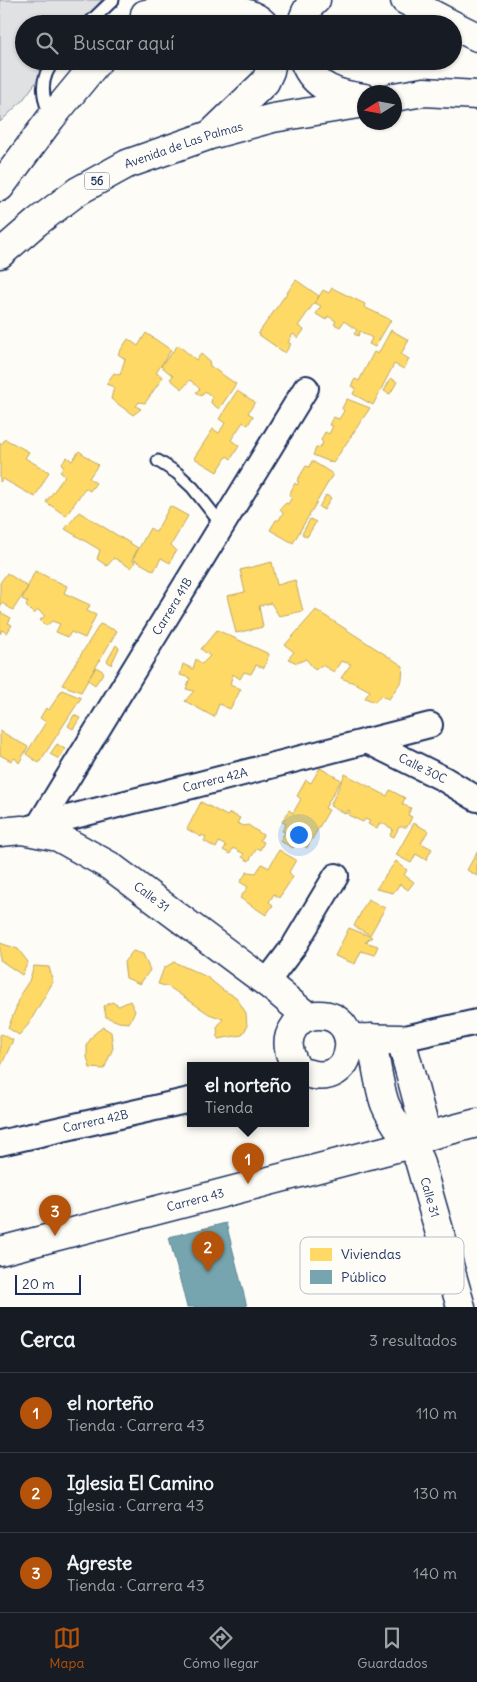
<!DOCTYPE html>
<html lang="es">
<head>
<meta charset="utf-8">
<style>
	:root { --surface:#171b24; --page:#20242c; --text:#f1f3f6; --muted:#9ea1a6; --line:#363941; --accent:#b45309 }
	body { margin:0; font-family:Delius,sans-serif; background:var(--page); color:var(--text) }
	.compass { position:absolute; left:357px; top:85px; width:45px; height:45px; border-radius:50%; background:var(--surface); box-shadow:0 1px 4px #0004; rotate:259deg }
	.scale { position:absolute; left:15px; bottom:12px; width:66px; box-sizing:border-box; padding-left:5px; border:2px solid #1b2f5e; border-top:0; font-size:14px; line-height:18px; white-space:nowrap; color:#1b2f5e; -webkit-text-stroke:4px #fdfcf7; paint-order:stroke }
	.you { position:absolute; left:298px; top:834px; width:18px; height:18px; margin:-12px; border:4px solid #fff; border-radius:50%; background:#1a73e8; box-shadow:0 0 0 8px #1a73e833 }
	.badge { display:grid; place-items:center; width:32px; height:32px; border-radius:50%; background:var(--accent); color:#fff; font-size:16px; font-weight:700 }
	.pin { position:absolute; translate:-50% -41px; filter:drop-shadow(0 1px 2px #0008) }
	.pin::after { content:''; position:absolute; top:26px; width:18px; height:15px; background:inherit; clip-path:polygon(0 0,100% 0,50% 100%) }
	.popup { position:absolute; left:187px; top:1062px; width:122px; height:65px; box-sizing:border-box; display:grid; place-content:center; border-radius:0px; background:var(--surface); filter:drop-shadow(0 1px 4px #0005); font-size:16px; white-space:nowrap; color:var(--muted) }
	.popup b { font-size:19px; color:var(--text) }
	.popup::after { content:''; position:absolute; left:50%; top:100%; margin-left:-10px; border:10px solid transparent; border-top-color:var(--surface) }
	.list { margin:0; padding:0; list-style:none }
	h2 { display:flex; justify-content:space-between; align-items:center; height:65px; margin:0; padding:0 20px; font-size:21px }
	h2 small { font-size:16px; font-weight:400; color:var(--muted) }
	.list li { display:grid; grid-template-columns:32px 1fr auto; gap:15px; align-items:center; box-sizing:border-box; height:80px; padding:0 20px; border-top:1px solid var(--line) }
	.list b { display:block; font-size:19px; white-space:nowrap }
	.list p { margin:0; font-size:16px; white-space:nowrap; color:var(--muted) }
	.list em { font-size:16px; font-style:normal; color:var(--muted) }
	.icon { flex:none; width:28px; height:28px; fill:none; stroke:currentColor; stroke-width:2; stroke-linecap:round; stroke-linejoin:round }
	.map { position:relative; flex:none; width:477px; height:1307px; overflow:hidden }
	.search { position:absolute; background:var(--surface); box-shadow:0 1px 4px #0004; left:15px; right:15px; top:15px; height:55px; display:flex; align-items:center; gap:12px; box-sizing:border-box; padding:0 18px; border-radius:28px; color:var(--muted); font-size:19px }
	.sheet { height:305px; background:var(--surface) }
	nav { display:flex; justify-content:space-around; align-items:center; box-sizing:border-box; height:70px; border-top:1px solid var(--line); background:var(--surface); font-size:14px; color:var(--muted) }
	nav a { display:grid; justify-items:center; gap:2px }
	nav .on { color:var(--accent) }
	.map>svg:first-child { display:block }
	.green { fill:#e0e1e3; stroke:#7e88a0 }
	.homes { fill:#ffd966; stroke:#bba664 }
	.public { fill:#76a5af; stroke:#5b8297 }
	.lines { fill:none; stroke-linecap:round; stroke-linejoin:round }
	.lane-casing { stroke:#1b2f5e; stroke-width:15 }
	.street-casing { stroke:#1b2f5e; stroke-width:28 }
	.secondary-casing { stroke:#1b2f5e; stroke-width:31 }
	.primary-casing { stroke:#1b2f5e; stroke-width:31 }
	.lane { stroke:#fdfcf7; stroke-width:11 }
	.street { stroke:#fdfcf7; stroke-width:24 }
	.secondary { stroke:#fdfcf7; stroke-width:28 }
	.primary { stroke:#fdfcf7; stroke-width:28 }
	.labels { text-anchor:middle; stroke-width:5; stroke-linejoin:round; paint-order:stroke }
	.shield { fill:#fdfcf7; stroke:#5f6c8c; stroke-width:1 }
	.shield-label { font-size:11px; font-weight:bold; fill:#1b2f5e }
	.street-label { font-size:12px; fill:#1b2f5e; stroke:#fdfcf7 }
	.key { fill:#fdfcf7; stroke:#b9bec9; stroke-width:1 }
	.key-label { font-size:14px; fill:#1b2f5e }
</style>
</head>
<body>
<div class="map">
<svg width="477" height="1307" viewBox="0 0 477 1307">
	<rect width="100%" height="100%" fill="#fdfcf7"/>
	<filter id="ink" filterUnits="userSpaceOnUse"><feTurbulence type="fractalNoise" baseFrequency=".02" numOctaves="2"/><feDisplacementMap in="SourceGraphic" scale="10" xChannelSelector="R" yChannelSelector="G"/><feConvolveMatrix kernelMatrix="1 2 1 2 8 2 1 2 1" color-interpolation-filters="sRGB"/></filter>
	<g filter="url(#ink)">
		<path class="green" d="M0,0H102L81,24H24V61H52L22,101L0,122Z"/>
		<path class="homes" d="M296,280L319,296L298,326L304,330L298,338L293,334L288,342L291,344L285,353L258,334Z
			M332,288L365,304L364,307L391,320L375,347L369,344L372,338L360,331L358,336L354,334L357,330L344,321L340,327L334,324L336,321L328,316L326,320L316,314L321,306L315,303L323,290L329,293Z
			M391,330L409,340L401,354L409,359L404,369L394,364L373,405L353,394L356,388L351,386L355,379L359,381L374,352L378,354Z
			M146,333L171,350L156,373L163,377L145,403L139,402L136,406L141,409L133,415L111,399L114,387L106,384L114,373L120,375L125,359L118,354L128,339L138,346Z
			M178,345L196,360L201,354L209,361L210,366L236,384L219,409L211,403L212,397L205,391L201,396L196,392L200,389L190,380L182,389L170,379L173,376L161,366Z
			M391,378L397,382L390,394L384,391Z
			M237,391L255,402L248,413L253,416L248,425L243,422L231,440L239,446L231,459L227,456L217,472L194,458L213,429L219,433L225,423L219,419Z
			M347,399L370,408L333,463L313,455L316,448H319L323,443L321,440L325,432L329,434L333,426L329,425L333,417L339,419L344,411L342,408Z
			M5,439L29,452L25,458L49,472L35,497L3,479L0,482V443L2,444Z
			M79,451L98,465L89,478L96,483L90,491L85,488L66,516L46,502L65,476L60,472L64,466L61,464L67,457L72,461Z
			M312,461L333,474L293,543L270,530L276,520H279L283,513L280,509L286,503L288,504L292,497L289,495L295,483L297,485L299,482L297,481L306,466L309,467Z
			M326,495L331,498L324,510L319,507Z
			M170,506L188,516L171,545L176,550L170,563L161,558L154,571L133,559L150,528L156,532Z
			M79,512L138,548L132,560L135,562L131,568L114,558L107,566L97,559L100,550L65,529Z
			M310,519L316,522L307,537L302,534Z
			M272,562L277,585L295,580L303,611L279,616L271,603L259,606L263,627L236,633L227,596L245,592L240,570Z
			M35,571L67,586L64,593L90,605L87,611L96,615L85,638L71,632L68,637L56,632L60,624L52,621L46,626L40,620L45,616L38,610L34,614L26,606L28,602L22,599Z
			M7,573L28,587L13,610L2,603L0,607V583Z
			M316,610L403,666L402,680L389,699L380,696L375,702L365,698L370,691L357,684L341,678L351,664L341,661L334,672L322,665L315,670L306,659L297,663L288,659L294,652L285,645Z
			M0,612L11,618L8,623L12,625L7,633L2,630L0,634Z
			M100,624L117,631L81,692L62,685Z
			M217,630L269,654L264,668L256,665L251,674L244,672L240,679L233,674L230,684L241,689L230,709L219,704L214,717L185,701L194,691L186,689L190,678L180,675L183,664L193,669L196,659L202,664L210,656L201,649Z
			M116,645L119,648L111,665L107,661Z
			M96,667L104,672L95,685L88,680Z
			M62,690L81,698L39,763L26,754L46,722L40,718L46,708L49,710Z
			M74,715L80,718L73,729L68,726Z
			M0,731L28,747L19,763L15,758L11,761L0,755Z
			M57,744L65,749L59,759L50,754Z
			M320,768L341,780L325,808L329,810L307,848L297,842L293,848L280,841L285,832L282,831L286,824L282,822L289,810L293,813L301,799L297,796L306,780L311,783Z
			M345,774L387,796L390,790L405,798L402,804L411,808L408,815L412,817L407,827H399L394,837L390,835L393,829L380,822L377,829L368,824L370,821L365,819L363,822L348,815L350,811L348,810L346,814L330,806Z
			M201,802L227,816L230,813L240,818L237,823L244,826L248,825L263,835L260,840L264,842L260,850L257,848L249,861L242,857L244,854L233,848L230,854L223,850L226,846L219,842L216,848L204,841L206,837L202,835L201,837L187,829Z
			M414,823L428,831L421,843L432,849L426,860L416,854L411,863L396,855Z
			M279,850L296,860L289,872L293,877L279,898L274,894L269,902L273,905L266,915L240,898L248,887L240,882L247,872L256,873L262,864L269,868Z
			M477,852V876L467,870Z
			M396,861L407,870L404,875L414,882L408,890L400,884L393,893L376,889Z
			M368,899L385,908L370,935L354,926Z
			M349,928L372,937L365,942L378,946L374,955L361,951L355,964L335,956Z
			M0,943L18,949L28,962L22,975L0,960Z
			M133,951L143,954L150,970L140,984L126,978L124,962Z
			M174,962L207,977L223,990L236,997L246,1013L247,1027L242,1035L218,1039L217,1027L223,1019L209,1014L169,987L158,984L164,968Z
			M34,966L49,967L53,982L28,1025L19,1035L8,1028L18,1003L21,993L29,981Z
			M130,1001L135,1011L129,1023L119,1022L106,1017L104,1006L112,1002L119,1006Z
			M103,1027L111,1032L113,1048L104,1069L90,1068L87,1057V1044L94,1034Z
			M1,1034L13,1040L0,1068V1035Z"/>
		<path class="public" d="M226,1223L247,1307H187L169,1237Z"/>
		<g class="lines">
			<g class="lane-casing">
				<path id="lane" d="M88,24L113,0
					M50,116C42,96 39,79 54,61
					M158,461L177,473L193,488L222,525"/>
			</g>
			<g class="street-casing">
				<g id="street">
					<path id="s1" d="M367,741L444,779L477,799"/>
					<path id="s2" d="M39,825L306,388"/>
					<path id="s3" d="M32,827L430,725"/>
					<path d="M266,983L294,946L336,876"/>
					<path d="M382,1044L401,1039L477,1022"/>
					<path id="s4" d="M0,1143L190,1100"/>
				</g>
			</g>
			<g class="secondary-casing">
				<g id="secondary">
					<path id="s5" d="M0,832L22,830L58,837L110,866L271,986L307,1016"/>
					<path d="M353,1038L401,1039L427,1136"/>
					<path id="s6" d="M371,1038C376,1059 378,1084 385,1104C393,1124 409,1140 419,1160L461,1307"/>
					<path d="M295,1065C289,1054 285,1041 293,1029C298,1020 308,1015 318,1015C365,1014 357,1090 306,1073"/>
					<path id="s7" d="M0,1251L411,1144L427,1136L477,1123"/>
				</g>
			</g>
			<g class="primary-casing">
				<g id="primary">
					<path d="M405,0L451,24"/>
					<path d="M145,14C178,9 242,0 264,24"/>
					<path d="M302,24C304,13 308,6 316,0"/>
					<path d="M453,25L477,37"/>
					<path d="M304,61C314,88 338,95 364,98"/>
					<path d="M394,97L424,92L477,95"/>
					<path d="M211,134L265,82L270,71L272,61"/>
					<path d="M0,187L51,118L98,61"/>
					<path id="s8" d="M0,254L37,222L78,191L127,164L210,135L273,118L364,103"/>
				</g>
			</g>
			<use href="#lane" class="lane"/>
			<use href="#street" class="street"/>
			<use href="#secondary" class="secondary"/>
			<use href="#primary" class="primary"/>
		</g>
	</g>
	<g class="labels">
		<rect class="shield" x="84.5" y="172.5" width="25" height="17" rx="4"/>
		<g class="shield-label">
			<text x="97" y="185">56</text>
		</g>
		<g class="street-label">
			<text dy="4" stroke="none"><textPath href="#s8" startOffset="216">Avenida de Las Palmas</textPath></text>
			<text dy="4" stroke="none"><textPath href="#s2" startOffset="256">Carrera 41B</textPath></text>
			<text dy="4" stroke="none"><textPath href="#s1" startOffset="62">Calle 30C</textPath></text>
			<text dy="4" stroke="none"><textPath href="#s3" startOffset="189">Carrera 42A</textPath></text>
			<text dy="4" stroke="none"><textPath href="#s5" startOffset="170">Calle 31</textPath></text>
			<text dy="4" stroke="none"><textPath href="#s4" startOffset="98">Carrera 42B</textPath></text>
			<text dy="4" stroke="none"><textPath href="#s6" startOffset="172">Calle 31</textPath></text>
			<text dy="4" stroke="none"><textPath href="#s7" startOffset="202">Carrera 43</textPath></text>
		</g>
	</g>
	<rect x="300" y="1237" width="164" height="57" rx="8" class="key"/>
	<rect x="310" y="1248" width="22" height="13" fill="#ffd966"/>
	<rect x="310" y="1270" width="22" height="14" fill="#76a5af"/>
	<g class="key-label">
		<text x="341" y="1259">Viviendas</text>
		<text x="341" y="1282">Público</text>
	</g>
</svg>
<svg class="compass" viewBox="-18 -18 36 36"><path d="M0-13l5 13h-10z" fill="#e53935"/><path d="M0 13l5-13h-10z" fill="#9ea1a6"/></svg>
<div class="scale">20 m</div>
<div class="you"></div>
<div class="pin badge" style="left:248px;top:1184px">1</div>
<div class="popup"><b>el norteño</b>Tienda</div>
<div class="pin badge" style="left:208px;top:1272px">2</div>
<div class="pin badge" style="left:55px;top:1236px">3</div>
<div class="search"><svg class="icon" aria-label="search" viewBox="0 0 24 24"><circle cx="10" cy="10" r="6"/><path d="M15 15l6 6"/></svg>Buscar aquí</div>
</div>
<section class="sheet">
<h2>Cerca<small>3 resultados</small></h2>
<ul class="list">
<li><span class="badge">1</span><div><b>el norteño</b><p>Tienda · Carrera 43</p></div><em>110 m</em></li>
<li><span class="badge">2</span><div><b>Iglesia El Camino</b><p>Iglesia · Carrera 43</p></div><em>130 m</em></li>
<li><span class="badge">3</span><div><b>Agreste</b><p>Tienda · Carrera 43</p></div><em>140 m</em></li>
</ul>
</section>
<nav>
<a class="on"><svg class="icon" aria-label="map" viewBox="0 0 24 24"><path d="M3 6l6-2 6 2 6-2v14l-6 2-6-2-6 2zM9 4v14M15 6v14"/></svg>Mapa</a>
<a><svg class="icon" aria-label="directions" viewBox="0 0 24 24"><path d="M12 3l9 9-9 9-9-9zM9 14v-3h6M13 9l2 2-2 2"/></svg>Cómo llegar</a>
<a><svg class="icon" aria-label="saved" viewBox="0 0 24 24"><path d="M7 4h10v16l-5-4-5 4z"/></svg>Guardados</a>
</nav>
</body>
</html>
